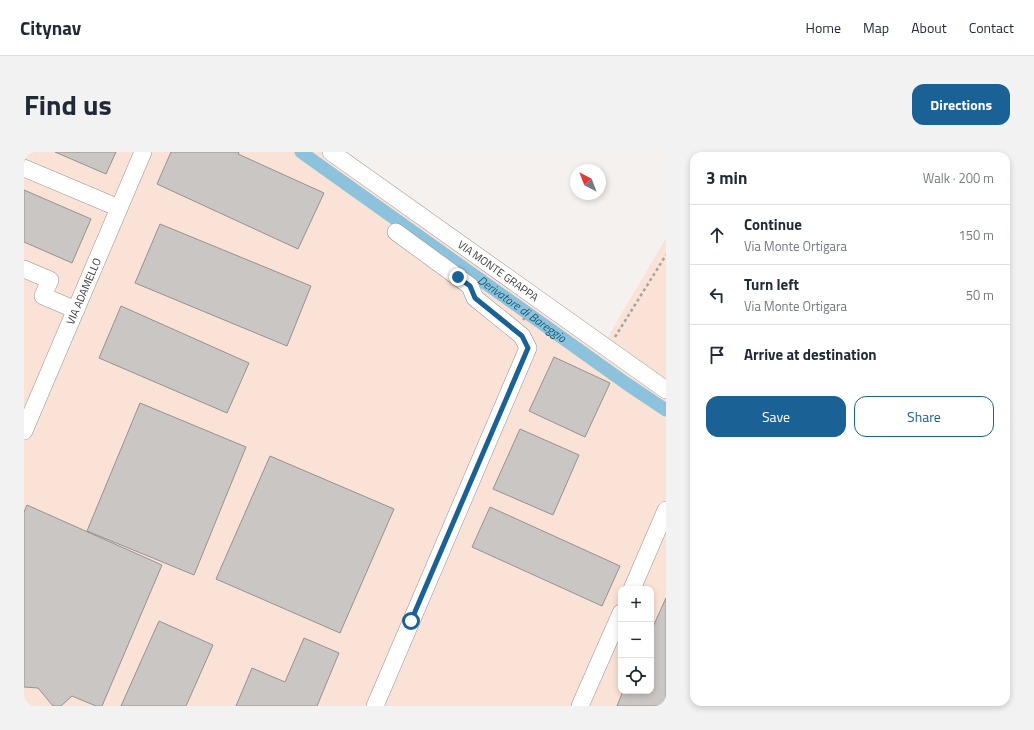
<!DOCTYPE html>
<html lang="en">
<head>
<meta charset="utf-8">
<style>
	:root { --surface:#fff; --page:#f2f2f3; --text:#1f2937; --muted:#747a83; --line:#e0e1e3; --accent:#1a6296 }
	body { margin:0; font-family:"Titillium Web",sans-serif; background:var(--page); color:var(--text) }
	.controls { position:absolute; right:12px; bottom:12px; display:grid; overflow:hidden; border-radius:8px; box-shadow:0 2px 6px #0003 }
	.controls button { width:36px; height:36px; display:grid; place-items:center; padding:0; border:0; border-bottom:1px solid var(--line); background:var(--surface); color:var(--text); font:20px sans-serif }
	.compass { position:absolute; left:546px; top:12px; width:36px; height:36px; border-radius:50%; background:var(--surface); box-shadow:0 2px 6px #0003; rotate:318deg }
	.stop { position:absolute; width:12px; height:12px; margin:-9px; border:3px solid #1a6296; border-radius:50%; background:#fff }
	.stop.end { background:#1a6296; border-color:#fff; box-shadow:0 1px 4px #0008 }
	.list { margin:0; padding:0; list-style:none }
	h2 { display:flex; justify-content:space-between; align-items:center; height:52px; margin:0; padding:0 16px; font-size:17px }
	h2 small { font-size:13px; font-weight:400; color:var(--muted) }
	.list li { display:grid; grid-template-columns:26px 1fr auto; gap:12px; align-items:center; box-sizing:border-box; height:60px; padding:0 16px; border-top:1px solid var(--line) }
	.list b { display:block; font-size:15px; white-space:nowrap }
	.list p { margin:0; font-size:13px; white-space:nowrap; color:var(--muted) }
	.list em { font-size:13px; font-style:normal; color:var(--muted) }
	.actions { display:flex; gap:8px; padding:12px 16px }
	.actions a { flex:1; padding:9px 0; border:1px solid var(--accent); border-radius:12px; text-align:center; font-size:14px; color:var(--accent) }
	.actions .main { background:var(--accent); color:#fff }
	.icon { flex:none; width:22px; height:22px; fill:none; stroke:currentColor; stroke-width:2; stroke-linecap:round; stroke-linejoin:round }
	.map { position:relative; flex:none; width:642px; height:554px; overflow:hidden; border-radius:12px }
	header { display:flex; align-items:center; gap:24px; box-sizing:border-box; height:56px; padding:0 20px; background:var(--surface); border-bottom:1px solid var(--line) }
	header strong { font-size:19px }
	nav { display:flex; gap:22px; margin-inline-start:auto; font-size:14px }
	.intro { display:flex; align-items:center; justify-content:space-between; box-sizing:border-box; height:96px; padding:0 24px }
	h1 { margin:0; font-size:28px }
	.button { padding:10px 18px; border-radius:12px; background:var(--accent); color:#fff; font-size:14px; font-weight:700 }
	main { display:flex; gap:24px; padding:0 24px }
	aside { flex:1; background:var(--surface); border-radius:12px; box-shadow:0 2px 6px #0003 }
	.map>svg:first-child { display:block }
	.industrial { fill:#fae2d7; fill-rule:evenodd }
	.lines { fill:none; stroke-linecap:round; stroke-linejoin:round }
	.canal { stroke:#8cc2db; stroke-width:13 }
	.building { fill:#c9c6c4; stroke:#959290 }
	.minor-casing { stroke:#969392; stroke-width:18 }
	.path { stroke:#a5a3a2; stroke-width:2.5; stroke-dasharray:3 3; stroke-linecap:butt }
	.minor { stroke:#fff; stroke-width:17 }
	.route { stroke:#1a6296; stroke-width:5 }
	.labels { text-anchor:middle; stroke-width:3; stroke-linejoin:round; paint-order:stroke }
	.street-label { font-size:11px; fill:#3d3b3b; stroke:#f4f1ef }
	.water-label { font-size:12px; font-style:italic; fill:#135972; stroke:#f4f1ef }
</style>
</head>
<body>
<header>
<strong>Citynav</strong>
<nav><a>Home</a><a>Map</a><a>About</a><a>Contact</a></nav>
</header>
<div class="intro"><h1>Find us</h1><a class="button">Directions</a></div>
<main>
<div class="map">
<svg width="642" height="554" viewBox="0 0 642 554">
	<rect width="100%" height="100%" fill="#f4f1ef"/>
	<path class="industrial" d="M0,0H299L642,244V554H0ZM597,437H627V539H597Z
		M642,86V230L581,190Z"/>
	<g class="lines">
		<path class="canal" id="s1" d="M277,0L603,232L642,258"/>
	</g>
	<path class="building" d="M31,0H92L82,22Z
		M147,0H215L214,2L300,41L274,97L133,32Z
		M0,38L67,67L48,111L0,90Z
		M136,72L287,134L263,194L111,131Z
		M97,154L225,211L203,261L75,206Z
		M530,205L586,231L561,285L505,259Z
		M116,251L222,295L170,423L63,379Z
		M496,277L555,303L529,363L469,337Z
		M246,304L370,357L316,481L192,427Z
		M3,353L138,413L78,554H72L48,544L37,554H29L14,536L0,535V360Z
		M466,355L596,414L578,454L448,395Z
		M642,446V554H593L599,539H627V479Z
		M135,469L189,493L162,554H97Z
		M280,486L315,501L293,554H212L228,516L261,530Z"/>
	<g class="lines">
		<g class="minor-casing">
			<g id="minor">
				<path id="s2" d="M307,0L642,238"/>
				<path d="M0,16L95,56"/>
				<path d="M0,117L26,128L19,144L52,158"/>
				<path id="s3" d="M0,279L119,0"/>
				<path d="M608,437L642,358"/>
				<path d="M351,554L504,196L498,184L451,146L446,134L372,80"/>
				<path d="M556,554L597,461"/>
			</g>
		</g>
		<path class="path" d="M499,168L507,158
			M591,185L642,103"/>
		<use href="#minor" class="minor"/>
	</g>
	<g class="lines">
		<path class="route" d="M387,469L504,196L498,184L451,146L446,134L434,125"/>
	</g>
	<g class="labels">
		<g class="street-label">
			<text dy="4" stroke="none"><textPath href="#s2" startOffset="205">VIA MONTE GRAPPA</textPath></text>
			<text dy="4" stroke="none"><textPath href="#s3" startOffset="152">VIA ADAMELLO</textPath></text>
		</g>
		<g class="water-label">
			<text dy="4" stroke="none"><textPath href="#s1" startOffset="271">Derivatore di Bareggio</textPath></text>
		</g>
	</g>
</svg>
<div class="controls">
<button>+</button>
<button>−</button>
<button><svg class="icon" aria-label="locate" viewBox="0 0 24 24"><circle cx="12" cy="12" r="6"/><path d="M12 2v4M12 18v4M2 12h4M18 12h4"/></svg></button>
</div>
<svg class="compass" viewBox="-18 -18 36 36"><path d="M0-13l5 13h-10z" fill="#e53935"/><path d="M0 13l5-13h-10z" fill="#747a83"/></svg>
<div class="stop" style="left:387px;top:469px"></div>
<div class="stop end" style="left:434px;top:125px"></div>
</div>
<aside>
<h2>3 min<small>Walk · 200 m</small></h2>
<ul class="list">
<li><svg class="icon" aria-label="ahead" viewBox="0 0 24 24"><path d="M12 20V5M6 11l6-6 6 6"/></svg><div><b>Continue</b><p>Via Monte Ortigara</p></div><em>150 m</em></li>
<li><svg class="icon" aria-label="left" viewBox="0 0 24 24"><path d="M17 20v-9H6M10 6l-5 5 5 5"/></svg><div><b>Turn left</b><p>Via Monte Ortigara</p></div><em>50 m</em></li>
<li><svg class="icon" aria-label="arrive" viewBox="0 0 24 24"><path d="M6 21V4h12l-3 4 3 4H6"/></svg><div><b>Arrive at destination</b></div></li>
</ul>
<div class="actions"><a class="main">Save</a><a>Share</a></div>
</aside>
</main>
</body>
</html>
